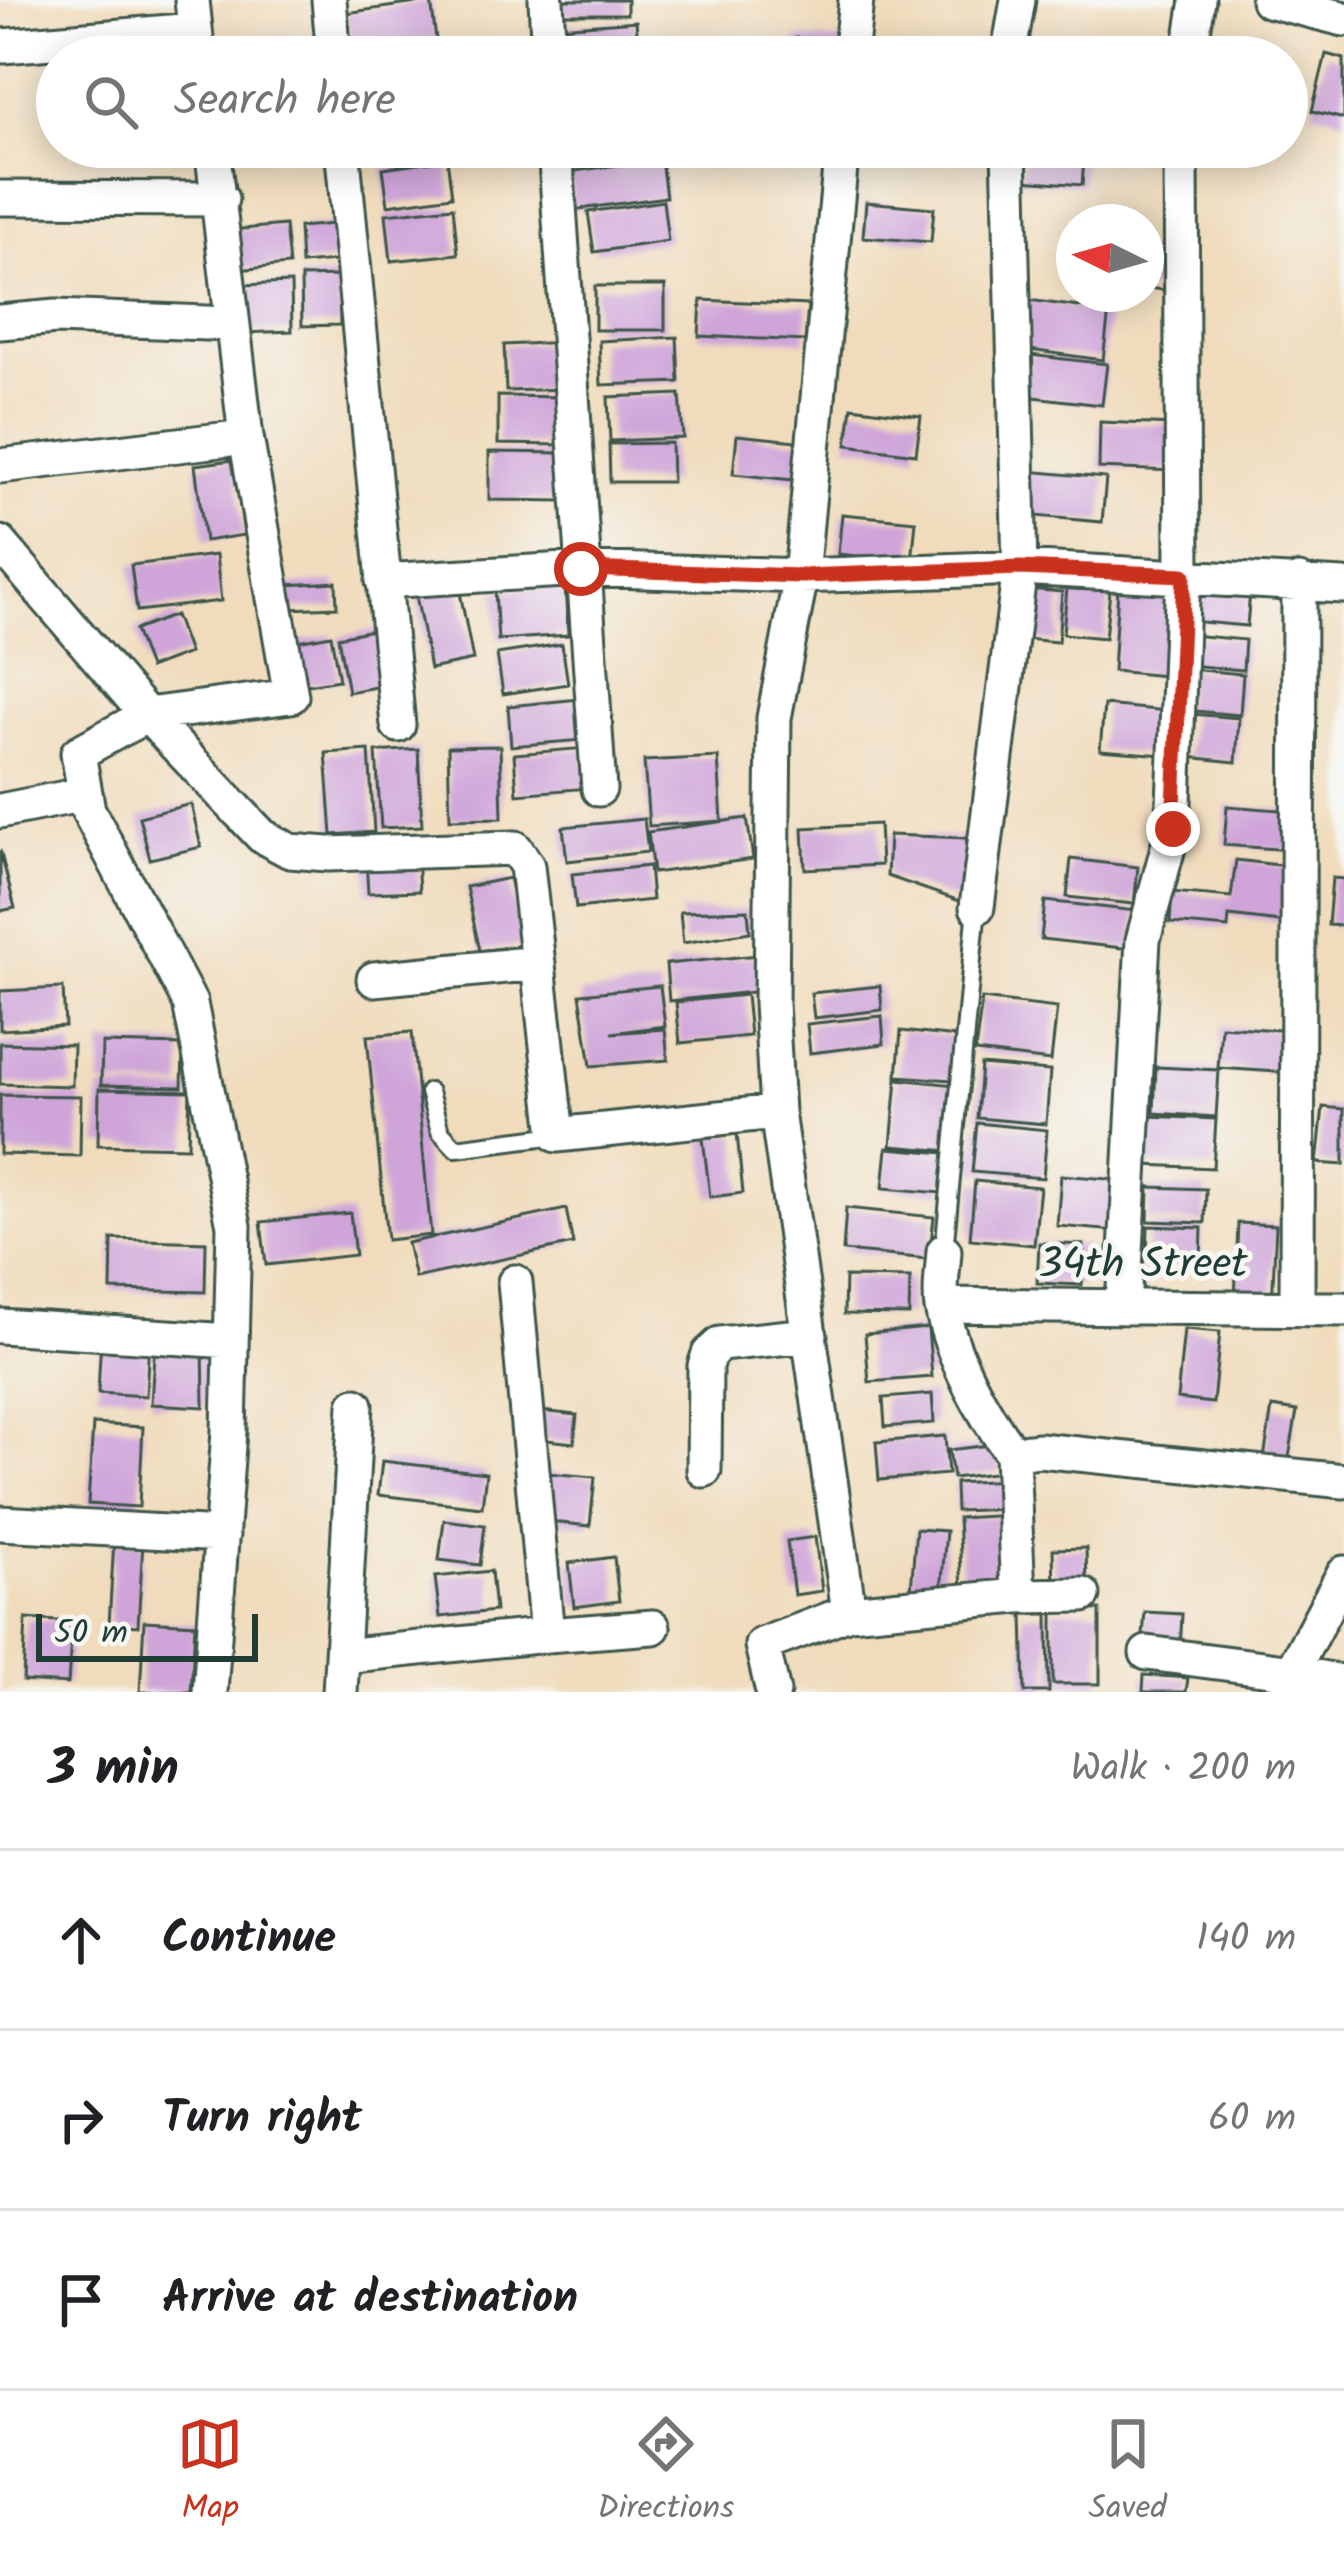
<!DOCTYPE html>
<html lang="en">
<head>
<meta charset="utf-8">
<style>
	:root { --surface:#fff; --page:#f6f6f6; --text:#202124; --muted:#757577; --line:#e0e0e0; --accent:#c8321e }
	body { margin:0; font-family:Kalam,sans-serif; background:var(--page); color:var(--text) }
	.compass { position:absolute; left:1056px; top:204px; width:108px; height:108px; border-radius:50%; background:var(--surface); box-shadow:0 6px 30px #0003; rotate:275deg }
	.scale { position:absolute; left:36px; bottom:30px; width:222px; box-sizing:border-box; padding-left:12px; border:6px solid #1f3d34; border-top:0; font-size:33px; line-height:42px; white-space:nowrap; color:#1f3d34; -webkit-text-stroke:9px #f6f6f2; paint-order:stroke }
	.stop { position:absolute; width:36px; height:36px; margin:-27px; border:9px solid #c8321e; border-radius:50%; background:#fff }
	.stop.end { background:#c8321e; border-color:#fff; box-shadow:0 3px 12px #0008 }
	.list { margin:0; padding:0; list-style:none }
	h2 { display:flex; justify-content:space-between; align-items:center; height:156px; margin:0; padding:0 48px; font-size:51px }
	h2 small { font-size:39px; font-weight:400; color:var(--muted) }
	.list li { display:grid; grid-template-columns:78px 1fr auto; gap:36px; align-items:center; box-sizing:border-box; height:180px; padding:0 48px; border-top:3px solid var(--line) }
	.list b { display:block; font-size:45px; white-space:nowrap }
	.list em { font-size:39px; font-style:normal; color:var(--muted) }
	.icon { flex:none; width:66px; height:66px; fill:none; stroke:currentColor; stroke-width:2; stroke-linecap:round; stroke-linejoin:round }
	.map { position:relative; flex:none; width:1344px; height:1692px; overflow:hidden }
	.search { position:absolute; background:var(--surface); box-shadow:0 6px 30px #0003; left:36px; right:36px; top:36px; height:132px; display:flex; align-items:center; gap:30px; box-sizing:border-box; padding:0 42px; border-radius:66px; color:var(--muted); font-size:45px }
	.sheet { height:696px; background:var(--surface) }
	nav { display:flex; justify-content:space-around; align-items:center; box-sizing:border-box; height:168px; border-top:3px solid var(--line); background:var(--surface); font-size:33px; color:var(--muted) }
	nav a { display:grid; justify-items:center; gap:6px }
	nav .on { color:var(--accent) }
	.map>svg:first-child { display:block }
	.building { fill:#cfa5d9 }
	.lines { fill:none; stroke-linecap:round; stroke-linejoin:round }
	.service-casing { stroke:#3e5548; stroke-width:22 }
	.minor-casing { stroke:#3e5548; stroke-width:39 }
	.service { stroke:#fff; stroke-width:16 }
	.minor { stroke:#fff; stroke-width:33 }
	.route { stroke:#c8321e; stroke-width:15 }
	.labels { text-anchor:middle; stroke-width:10; stroke-linejoin:round; paint-order:stroke }
	.street-label { font-size:42px; fill:#1f3d34; stroke:#f6f6f2 }
</style>
</head>
<body>
<div class="map">
<svg width="1344" height="1692" viewBox="0 0 1344 1692">
	<rect width="100%" height="100%" fill="#f6f6f2"/>
	<filter id="ink" filterUnits="userSpaceOnUse"><feTurbulence type="fractalNoise" baseFrequency=".00833" numOctaves="2"/><feDisplacementMap in="SourceGraphic" scale="24" xChannelSelector="R" yChannelSelector="G"/><feConvolveMatrix kernelMatrix="1 2 1 2 8 2 1 2 1" color-interpolation-filters="sRGB"/></filter>
	<filter id="wash" filterUnits="userSpaceOnUse"><feTurbulence type="fractalNoise" baseFrequency=".004" numOctaves="4" result="noise"/><feDisplacementMap in="SourceGraphic" scale="48" xChannelSelector="R" yChannelSelector="G"/><feGaussianBlur stdDeviation="2.7" result="paint"/><feColorMatrix in="noise" values="0 0 0 0 0 0 0 0 0 0 0 0 0 0 0 0 0 1.4 0 .05"/><feComposite in="paint" operator="in"/></filter>
	<g filter="url(#wash)">
		<rect width="100%" height="100%" fill="#f0dcbc"/>
		<g id="blocks">
			<path class="building" d="M554,0H627V14H554Z
				M431,1L437,47L351,57L345,13Z
				M636,21L639,57H561L559,27Z
				M796,38L844,41L843,57H795Z
				M1326,54L1344,59V119L1312,111Z
				M577,147H648V150L579,160Z
				M1025,147H1085L1082,185L1022,180Z
				M447,159L452,196L388,205L383,168Z
				M661,159L666,197L573,210L568,172Z
				M663,201L668,241L594,252L588,212Z
				M866,202L934,208L931,242L863,237Z
				M453,207L458,254L391,261L386,214Z
				M334,224L336,261L301,264L299,227Z
				M285,225L289,265L236,270L231,230Z
				M1146,249L1177,252L1173,291L1146,288Z
				M339,276L340,325L302,326L301,277Z
				M291,283L292,331L243,333L241,285Z
				M595,286H665V330H595Z
				M701,300L808,305L805,341L699,336Z
				M1028,300L1109,311L1103,360L1022,349Z
				M677,337L679,382L601,385L599,341Z
				M565,342L566,389L506,391L504,345Z
				M1030,355L1107,364L1102,405L1025,396Z
				M680,394L683,438L610,441L608,397Z
				M498,396L564,397V445L498,444Z
				M852,407L921,416L916,454L847,445Z
				M1100,422L1175,425L1174,471L1099,468Z
				M737,435L807,442L803,481L733,474Z
				M671,443L672,482H610L609,444Z
				M489,452L563,453V501L489,500Z
				M234,460L244,535L205,541L195,465Z
				M1027,471L1106,478L1102,522L1024,515Z
				M842,514L916,521L912,562L838,554Z
				M216,555L221,601L137,611L131,565Z
				M336,582L337,607L288,609L287,585Z
				M565,586L568,635L498,640L495,591Z
				M459,587L473,660L430,669L416,595Z
				M1193,587L1250,592L1247,626L1190,621Z
				M1067,588L1110,591L1105,638L1063,634Z
				M1028,589L1062,592L1058,642L1024,639Z
				M1118,589L1174,594L1165,676L1113,671Z
				M175,615L189,653L149,668L135,630Z
				M377,629L387,685L348,692L338,637Z
				M331,635L339,680L294,687L287,643Z
				M1191,635L1245,640L1243,670L1188,665Z
				M562,644L568,684L503,694L497,654Z
				M1188,669L1243,674L1240,715L1184,710Z
				M580,699L584,740L511,746L508,706Z
				M1104,705L1168,711L1164,755L1100,750Z
				M1191,714L1239,718L1236,762L1187,757Z
				M500,746L502,818L450,819L448,747Z
				M586,748L590,788L517,794L514,754Z
				M418,749L422,826L381,828L376,752Z
				M369,750L374,832L332,835L326,753Z
				M718,757L722,821L649,826L644,761Z
				M191,804L201,847L150,859L139,817Z
				M1227,806L1292,811L1289,850L1224,845Z
				M747,818L753,859L653,873L648,832Z
				M644,819L648,852L567,861L563,827Z
				M879,824L881,865L805,869L803,828Z
				M889,835L966,838L977,907L887,876Z
				M0,850L15,908L0,911Z
				M417,856L419,891L368,893L366,859Z
				M1071,859L1138,867L1134,904L1067,897Z
				M1236,860L1296,867L1289,923L1229,916L1228,928L1170,923L1172,892L1231,897Z
				M649,866L652,900L576,908L572,874Z
				M509,878L524,945L480,951L466,887Z
				M1332,878L1344,879V926L1328,925Z
				M1045,901L1137,911L1132,949L1041,939Z
				M748,910L750,932L683,943L680,912Z
				M759,955L762,991L669,1001L666,964Z
				M660,986L665,1026L612,1033L665,1029L668,1060L591,1066L580,994Z
				M880,986L882,1010L814,1018L811,993Z
				M63,988L65,1026L0,1030V991Z
				M746,995L750,1036L680,1043L676,1002Z
				M982,999L1057,1008L1051,1061L975,1052Z
				M882,1016L884,1044L810,1053L807,1024Z
				M1221,1026L1294,1031L1291,1073L1218,1068Z
				M901,1031L957,1037L952,1080L897,1076Z
				M412,1032L431,1235L387,1240L367,1036Z
				M0,1043L73,1045L72,1086L0,1084Z
				M102,1043L183,1045L182,1087L101,1085Z
				M981,1065L1050,1071L1046,1124L977,1118Z
				M1156,1067L1219,1070L1216,1117L1154,1113Z
				M897,1079L956,1085L950,1151L891,1146Z
				M99,1089L190,1091L188,1147L98,1145Z
				M0,1095L81,1096L80,1156L0,1154Z
				M1323,1107L1344,1109V1165L1317,1163Z
				M1146,1116L1216,1119L1213,1168L1144,1165Z
				M977,1123L1047,1130L1043,1178L972,1172Z
				M737,1134L743,1193L710,1197L703,1138Z
				M887,1148L946,1153L942,1193L883,1188Z
				M1061,1175L1120,1180L1116,1231L1057,1226Z
				M975,1181L1040,1187L1034,1245L970,1239Z
				M1149,1187L1206,1189L1205,1223L1148,1221Z
				M846,1208L934,1217L929,1259L843,1251Z
				M566,1209L573,1244L415,1278L407,1243Z
				M350,1213L355,1255L266,1265L261,1222Z
				M1238,1223L1276,1225L1272,1304L1235,1302Z
				M1148,1226L1202,1228L1201,1259L1147,1257Z
				M112,1239L206,1242L205,1292L111,1290Z
				M1039,1243L1084,1245L1082,1285L1037,1283Z
				M845,1277L910,1278L909,1315L844,1314Z
				M928,1328L932,1377L869,1382L865,1334Z
				M1184,1329L1220,1332L1213,1403L1177,1399Z
				M101,1336L149,1339L146,1396L98,1393Z
				M155,1339L203,1343L204,1407L151,1404Z
				M932,1394L934,1423L885,1427L883,1398Z
				M1272,1407L1297,1411L1287,1469L1263,1465Z
				M541,1411L577,1415L574,1443L538,1439Z
				M93,1424L143,1427L139,1507L88,1504Z
				M945,1436L948,1474L879,1480L876,1442Z
				M997,1444L1001,1472L953,1478L949,1450Z
				M382,1461L486,1473L482,1507L378,1495Z
				M547,1473L595,1477L590,1526L542,1521Z
				M1006,1480L1008,1509L956,1511L955,1483Z
				M1011,1515L1015,1586L962,1589L958,1518Z
				M444,1520L485,1525L480,1565L439,1560Z
				M916,1529L946,1531L941,1592L911,1590Z
				M815,1537L822,1591L794,1595L787,1541Z
				M114,1540L143,1542L138,1626L109,1624Z
				M1086,1548L1087,1585L1054,1586L1053,1549Z
				M614,1557L619,1601L574,1607L569,1563Z
				M491,1571L495,1611L440,1617L435,1577Z
				M1053,1609L1100,1610V1684H1053Z
				M1145,1612L1182,1614L1180,1650L1142,1647Z
				M1023,1614H1048L1049,1692H1025Z
				M26,1619L72,1622L68,1684L23,1681Z
				M144,1621L195,1624L191,1692H140Z
				M1144,1675L1188,1678L1186,1692H1143Z"/>
		</g>
	</g>
	<g filter="url(#ink)">
		<use href="#blocks" fill-opacity="0" stroke="#3e5548" stroke-width="3"/>
		<g class="lines">
			<g class="service-casing">
				<path id="service" d="M429,1092L440,1131L456,1148L557,1135
					M944,1251L977,907"/>
			</g>
			<g class="minor-casing">
				<path id="minor" d="M192,0L198,57
					M329,0L334,57
					M546,0L549,57
					M1268,0L1344,19
					M3,46L194,30
					M850,57L856,0
					M1008,57L1018,0
					M1189,57L1198,0
					M342,147L398,725
					M555,147L599,789
					M0,198L221,199
					M0,322L56,317L231,324
					M0,466L246,437
					M0,543L147,715L262,836L290,851L328,854L515,848L527,866L557,1135L777,1112
					M383,581L581,569L801,576L1020,568L1344,586
					M0,811L85,794
					M977,907L1020,568L1009,147
					M374,979L538,963
					M944,1251C943,1269 939,1290 942,1308C952,1358 982,1412 1012,1453L1039,1450L1344,1481
					M942,1305L1344,1309
					M1123,1307L1143,940L1173,829L1183,575L1181,147
					M1297,1308L1299,581
					M0,1326L230,1341
					M356,1405L342,1656L547,1635L515,1282
					M1012,1453L1018,1596
					M704,1470L705,1366L709,1354L720,1344L810,1335
					M0,1523L222,1535
					M849,1612L1018,1596L1083,1595
					M547,1635L653,1627
					M1147,1653L1293,1672L1344,1683
					M1282,1690L1344,1573
					M210,1692L229,1431L234,1226L190,1003L88,810L78,753L147,715L291,696L246,437L212,147
					M340,1692L342,1656
					M773,1692L762,1645L849,1612L777,1112L771,1003L774,718L801,576L842,147"/>
			</g>
			<use href="#service" class="service"/>
			<use href="#minor" class="minor"/>
		</g>
	</g>
	<g class="lines" filter="url(#ink)">
		<path class="route" d="M581,569L801,576L1020,568L1184,575L1173,829"/>
	</g>
	<g class="labels">
		<g class="street-label">
			<text x="1143" y="1277">34th Street</text>
		</g>
	</g>
</svg>
<svg class="compass" viewBox="-18 -18 36 36"><path d="M0-13l5 13h-10z" fill="#e53935"/><path d="M0 13l5-13h-10z" fill="#757577"/></svg>
<div class="scale">50 m</div>
<div class="stop" style="left:581px;top:569px"></div>
<div class="stop end" style="left:1173px;top:829px"></div>
<div class="search"><svg class="icon" aria-label="search" viewBox="0 0 24 24"><circle cx="10" cy="10" r="6"/><path d="M15 15l6 6"/></svg>Search here</div>
</div>
<section class="sheet">
<h2>3 min<small>Walk · 200 m</small></h2>
<ul class="list">
<li><svg class="icon" aria-label="ahead" viewBox="0 0 24 24"><path d="M12 20V5M6 11l6-6 6 6"/></svg><div><b>Continue</b></div><em>140 m</em></li>
<li><svg class="icon" aria-label="right" viewBox="0 0 24 24"><path d="M7 20v-9h11M14 6l5 5-5 5"/></svg><div><b>Turn right</b></div><em>60 m</em></li>
<li><svg class="icon" aria-label="arrive" viewBox="0 0 24 24"><path d="M6 21V4h12l-3 4 3 4H6"/></svg><div><b>Arrive at destination</b></div></li>
</ul>
</section>
<nav>
<a class="on"><svg class="icon" aria-label="map" viewBox="0 0 24 24"><path d="M3 6l6-2 6 2 6-2v14l-6 2-6-2-6 2zM9 4v14M15 6v14"/></svg>Map</a>
<a><svg class="icon" aria-label="directions" viewBox="0 0 24 24"><path d="M12 3l9 9-9 9-9-9zM9 14v-3h6M13 9l2 2-2 2"/></svg>Directions</a>
<a><svg class="icon" aria-label="saved" viewBox="0 0 24 24"><path d="M7 4h10v16l-5-4-5 4z"/></svg>Saved</a>
</nav>
</body>
</html>
